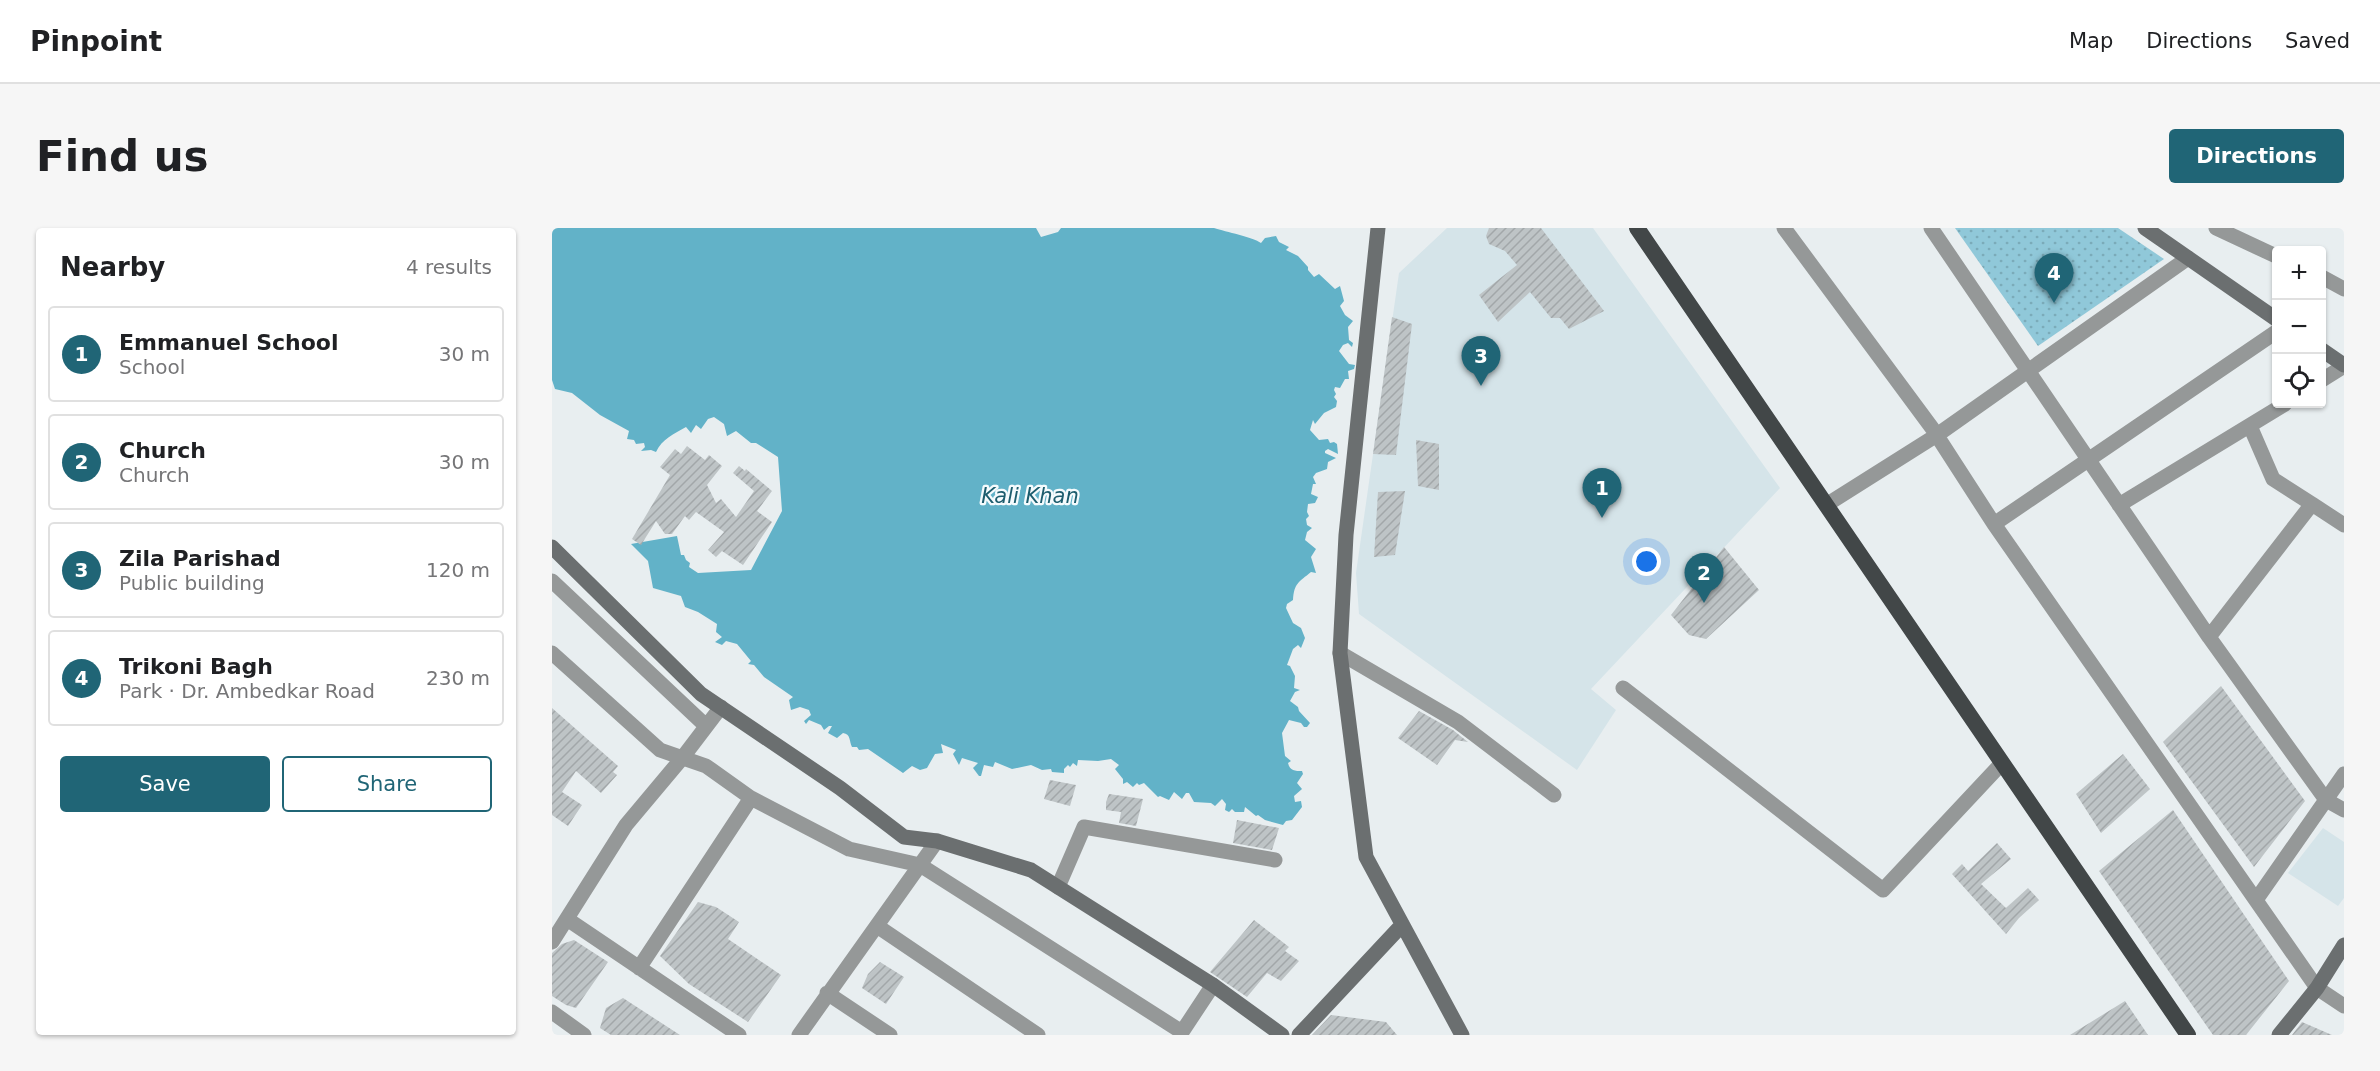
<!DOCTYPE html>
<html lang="en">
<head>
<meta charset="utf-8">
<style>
	:root { --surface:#fff; --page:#f6f6f6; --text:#202124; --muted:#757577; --line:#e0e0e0; --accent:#206576 }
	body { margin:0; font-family:"DejaVu Sans",sans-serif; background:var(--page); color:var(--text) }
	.controls { position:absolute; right:18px; top:18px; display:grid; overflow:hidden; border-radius:6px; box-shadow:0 2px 4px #0004 }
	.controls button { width:54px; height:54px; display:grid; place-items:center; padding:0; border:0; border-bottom:2px solid var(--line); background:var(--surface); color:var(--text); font:30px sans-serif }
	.you { position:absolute; left:1095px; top:334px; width:21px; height:21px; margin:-15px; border:4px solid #fff; border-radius:50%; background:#1a73e8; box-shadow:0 0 0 9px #1a73e833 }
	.badge { display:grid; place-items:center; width:39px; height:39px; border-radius:50%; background:var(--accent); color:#fff; font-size:20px; font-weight:700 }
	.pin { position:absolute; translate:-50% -50px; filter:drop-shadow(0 2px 3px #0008) }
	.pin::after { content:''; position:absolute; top:32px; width:21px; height:18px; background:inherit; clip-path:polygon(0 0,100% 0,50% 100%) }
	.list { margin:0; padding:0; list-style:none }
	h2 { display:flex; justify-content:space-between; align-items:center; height:78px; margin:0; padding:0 24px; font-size:26px }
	h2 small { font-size:20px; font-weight:400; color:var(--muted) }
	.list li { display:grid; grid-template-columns:39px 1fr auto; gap:18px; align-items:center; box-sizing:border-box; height:96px; margin:0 12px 12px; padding:0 12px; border:2px solid var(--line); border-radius:6px }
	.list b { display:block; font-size:22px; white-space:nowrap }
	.list p { margin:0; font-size:20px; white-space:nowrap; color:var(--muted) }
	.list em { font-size:20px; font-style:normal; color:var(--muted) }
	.actions { display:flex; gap:12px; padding:18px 24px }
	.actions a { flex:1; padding:14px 0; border:2px solid var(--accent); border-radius:6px; text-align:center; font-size:21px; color:var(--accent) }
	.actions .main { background:var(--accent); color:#fff }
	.icon { flex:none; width:33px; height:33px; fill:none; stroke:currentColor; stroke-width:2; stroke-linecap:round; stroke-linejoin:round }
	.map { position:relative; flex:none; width:1792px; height:807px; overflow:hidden; border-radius:6px }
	header { display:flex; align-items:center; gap:36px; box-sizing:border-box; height:84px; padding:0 30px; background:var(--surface); border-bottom:2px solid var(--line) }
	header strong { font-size:28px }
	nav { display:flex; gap:33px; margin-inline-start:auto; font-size:21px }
	.intro { display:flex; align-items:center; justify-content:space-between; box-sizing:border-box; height:144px; padding:0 36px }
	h1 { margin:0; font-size:42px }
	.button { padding:15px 27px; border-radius:6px; background:var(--accent); color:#fff; font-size:21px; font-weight:700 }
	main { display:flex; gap:36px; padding:0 36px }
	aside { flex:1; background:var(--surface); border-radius:6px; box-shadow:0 2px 4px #0004 }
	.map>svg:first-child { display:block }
	.built { fill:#d5e4e9 }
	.park { fill:url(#park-dots) }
	.water { fill:#62b2c8 }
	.building { fill:url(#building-hatch) }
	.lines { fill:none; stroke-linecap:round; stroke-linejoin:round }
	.minor { stroke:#959898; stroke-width:15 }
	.tertiary { stroke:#959898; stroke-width:15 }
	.secondary { stroke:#6b6f70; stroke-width:15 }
	.trunk { stroke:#424748; stroke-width:16 }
	.labels { text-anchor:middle; stroke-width:4.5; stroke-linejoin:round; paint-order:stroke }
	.water-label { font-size:21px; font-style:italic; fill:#1c5d6e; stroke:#f5fbfd }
</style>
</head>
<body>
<header>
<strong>Pinpoint</strong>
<nav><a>Map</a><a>Directions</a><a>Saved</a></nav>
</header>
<div class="intro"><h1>Find us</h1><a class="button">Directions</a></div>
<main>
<aside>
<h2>Nearby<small>4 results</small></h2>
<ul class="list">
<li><span class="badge">1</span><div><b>Emmanuel School</b><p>School</p></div><em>30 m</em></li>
<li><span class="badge">2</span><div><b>Church</b><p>Church</p></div><em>30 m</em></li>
<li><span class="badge">3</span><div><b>Zila Parishad</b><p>Public building</p></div><em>120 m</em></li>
<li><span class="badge">4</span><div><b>Trikoni Bagh</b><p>Park · Dr. Ambedkar Road</p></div><em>230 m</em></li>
</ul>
<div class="actions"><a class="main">Save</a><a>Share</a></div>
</aside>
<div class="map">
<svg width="1792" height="807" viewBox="0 0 1792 807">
	<defs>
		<pattern id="park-dots" width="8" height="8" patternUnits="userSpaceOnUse" patternTransform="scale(1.5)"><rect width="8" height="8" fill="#90c8d9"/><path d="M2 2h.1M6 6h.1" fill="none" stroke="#7babb9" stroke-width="1.8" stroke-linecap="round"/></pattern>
		<pattern id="building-hatch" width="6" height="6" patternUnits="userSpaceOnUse" patternTransform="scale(1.5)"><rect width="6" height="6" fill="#bec4c6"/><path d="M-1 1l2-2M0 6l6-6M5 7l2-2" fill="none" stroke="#a2a7a9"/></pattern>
	</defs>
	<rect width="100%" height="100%" fill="#e8eef0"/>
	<path class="built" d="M895,0H1041L1228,260L1039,461L1064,482L1025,542L807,386L804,345L847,45Z
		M1771,600L1792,614V670L1786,678L1736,645Z"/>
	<path class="park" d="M1403,0H1566L1612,31L1486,118Z"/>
	<path class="water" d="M0,0H484L489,9L506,4L509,0H662C674,4 701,9 709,15L713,10L724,8L727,14L737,19L734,22L746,28L756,39V42L762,49L767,46L783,61L788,58L792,73L788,78L793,87L801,93L796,99L797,112L801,115L800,119L796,115L791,117L787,123L797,136L803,137L802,141L796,143L797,151H793L788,160L783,159L782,162L784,166L782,169L785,173L784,179L772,185L763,196L761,192L758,202L767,212L776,211L778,215L782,214L785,216L786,226L776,221L773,223V225L784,230L776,234L775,241L764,245L761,249L764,256H761L759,266L766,269L763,275L756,276L755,284L757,288L754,291L755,297L760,300L755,304L753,312L764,321L759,329L764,345L759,344C747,354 742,355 741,372L735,376L734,380L741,395L749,400L753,410L749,420L746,417L741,421L735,437L738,438L743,448L742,460L748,462L743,464L738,473L746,479L747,483L758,495L755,499H752L749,495L737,492L730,505L733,528L739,533L736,535C738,543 743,543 750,543L751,546L745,555L750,561L742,568L743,574L749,573L750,579L740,592L734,593L731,597L713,592L706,587L704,588L693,579L692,584H683L680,581L677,584L673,582L674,576L670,571L663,578L659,575L642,574L637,565H634L630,571L622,564L617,572L608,568L606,569L592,555L587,557L585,555L581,559L575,554L571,556V551L563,541L567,537L559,531L546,533L526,532L525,538L521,535L518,539L516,537L512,541V545L500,544L499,541L490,542L479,537L460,541L443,534L441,539L432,537L429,548H427L421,540L426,535L410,530L407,537L401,526L404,522L389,516L391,525L383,526L375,540L368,542L360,538L351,545L316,521L307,522L305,519H300C297,513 299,506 291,505L285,510L276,505L280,498H277L272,502L269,497L257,492L254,496L252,493L259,487L257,482L248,479L239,482L237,472L241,469L212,449L202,437L196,436L199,433L185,416L174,413L170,417L163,414L170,409L164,404L165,396L146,384L133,379L129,368L101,360L96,333L79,316L125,308L129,327H132L134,332L138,335L137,339L146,345L199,342L230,283L226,229L204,215H199L184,203L175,208L172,196L162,189L156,191L149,201L144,197L139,205L134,199C122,206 110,211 104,224L99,222L89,223L93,219L92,215L84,216L82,212L75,211L77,203L48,187L20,165L3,161L0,152Z"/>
	<path class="building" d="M937,0H989L1052,83L1017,101L1008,90H999L978,64L946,94L927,67L965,37L953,23L937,16L934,8Z
		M840,89L860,96L844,227L821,226Z
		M864,212L887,216V262L866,258Z
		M135,218L153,232L157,227L170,238L155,257L164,275L169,271L184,289L202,263L181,245L187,238L193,243L194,241L220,263L205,283L220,294L191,337L170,323L164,329L156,322L172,304L144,284L137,292L133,288L120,306H113L104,293L89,317L80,311L118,247L108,239L123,221L129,226Z
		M853,263L843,327L822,329L826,264Z
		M1172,319L1207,362L1154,411L1137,407L1119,387Z
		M1669,458L1753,573L1702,639L1611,514Z
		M0,480L66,538L61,544L65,547L49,565L24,543L10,564L30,577L16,598L0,587Z
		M867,483L901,502L916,514L903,512L885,537L846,510Z
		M1571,526L1598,561L1549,605L1524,566Z
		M498,552L524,557L518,578L492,571Z
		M557,566L591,571L584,598L567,595L569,584L554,582V574Z
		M1621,582L1737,753L1694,807H1661L1547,643Z
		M685,592L727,600L720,622L681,615Z
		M1445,615L1459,631L1429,656L1454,680L1476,660L1487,672L1467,690L1454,706L1400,646L1410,636L1416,643Z
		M146,674L164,679L187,694L176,711L229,747L196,794L137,756L108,728Z
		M702,692L737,719L733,723L747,733L729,753L715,745L695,769L658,744Z
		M22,712L56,734L24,780L14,777L0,768V725L10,716Z
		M328,734L352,749L334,776L310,760L316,746Z
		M71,770L128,807H59L48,800L54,780Z
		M1573,773L1596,807H1518Z
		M779,787L834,794L845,807H760Z
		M1750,794L1780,807H1740Z"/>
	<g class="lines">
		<path class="minor" d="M1232,0L1380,200L1442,296L1765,760
			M1379,0L1657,409L1774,572L1792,582
			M1664,0L1724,28
			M1770,49L1792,61
			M1770,152L1792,138
			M1698,198L1721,251L1760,276
			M1274,277L1385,207L1636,30
			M1567,277L1733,176
			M1442,296L1724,104
			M0,353L154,498
			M1657,409L1760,276L1792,297
			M0,425L108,522L154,538L199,570L297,621L368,637L630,804
			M788,425L906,494L1002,567
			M1071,460L1331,662L1450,535
			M506,659L532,599L723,632
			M1704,672L1792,546
			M15,691L187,807
			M325,698L486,807
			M0,714L74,597L131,529L169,479
			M87,740L199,570
			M275,765L338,807
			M0,784L32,807
			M247,807L385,613
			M628,807L661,757"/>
		<path class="tertiary" d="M1765,760L1792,778"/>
		<path class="secondary" d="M826,0L794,307L788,425L814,629L910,807
			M1593,0L1724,91
			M1770,122L1792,137
			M0,319L149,466L288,560L352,609L385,613L479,642L661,757L730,807
			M747,807L850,697
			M1727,807L1765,760L1792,717"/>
		<path class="trunk" d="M1085,0L1636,807"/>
	</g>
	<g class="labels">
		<g class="water-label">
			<text x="478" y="275">Kali Khan</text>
		</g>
	</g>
</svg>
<div class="controls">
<button>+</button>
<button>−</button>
<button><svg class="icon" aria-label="locate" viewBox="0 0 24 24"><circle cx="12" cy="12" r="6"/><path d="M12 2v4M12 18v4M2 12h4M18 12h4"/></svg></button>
</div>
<div class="you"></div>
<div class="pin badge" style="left:1050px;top:290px">1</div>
<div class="pin badge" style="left:1152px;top:375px">2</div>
<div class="pin badge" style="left:929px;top:158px">3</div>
<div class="pin badge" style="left:1502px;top:75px">4</div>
</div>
</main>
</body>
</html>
